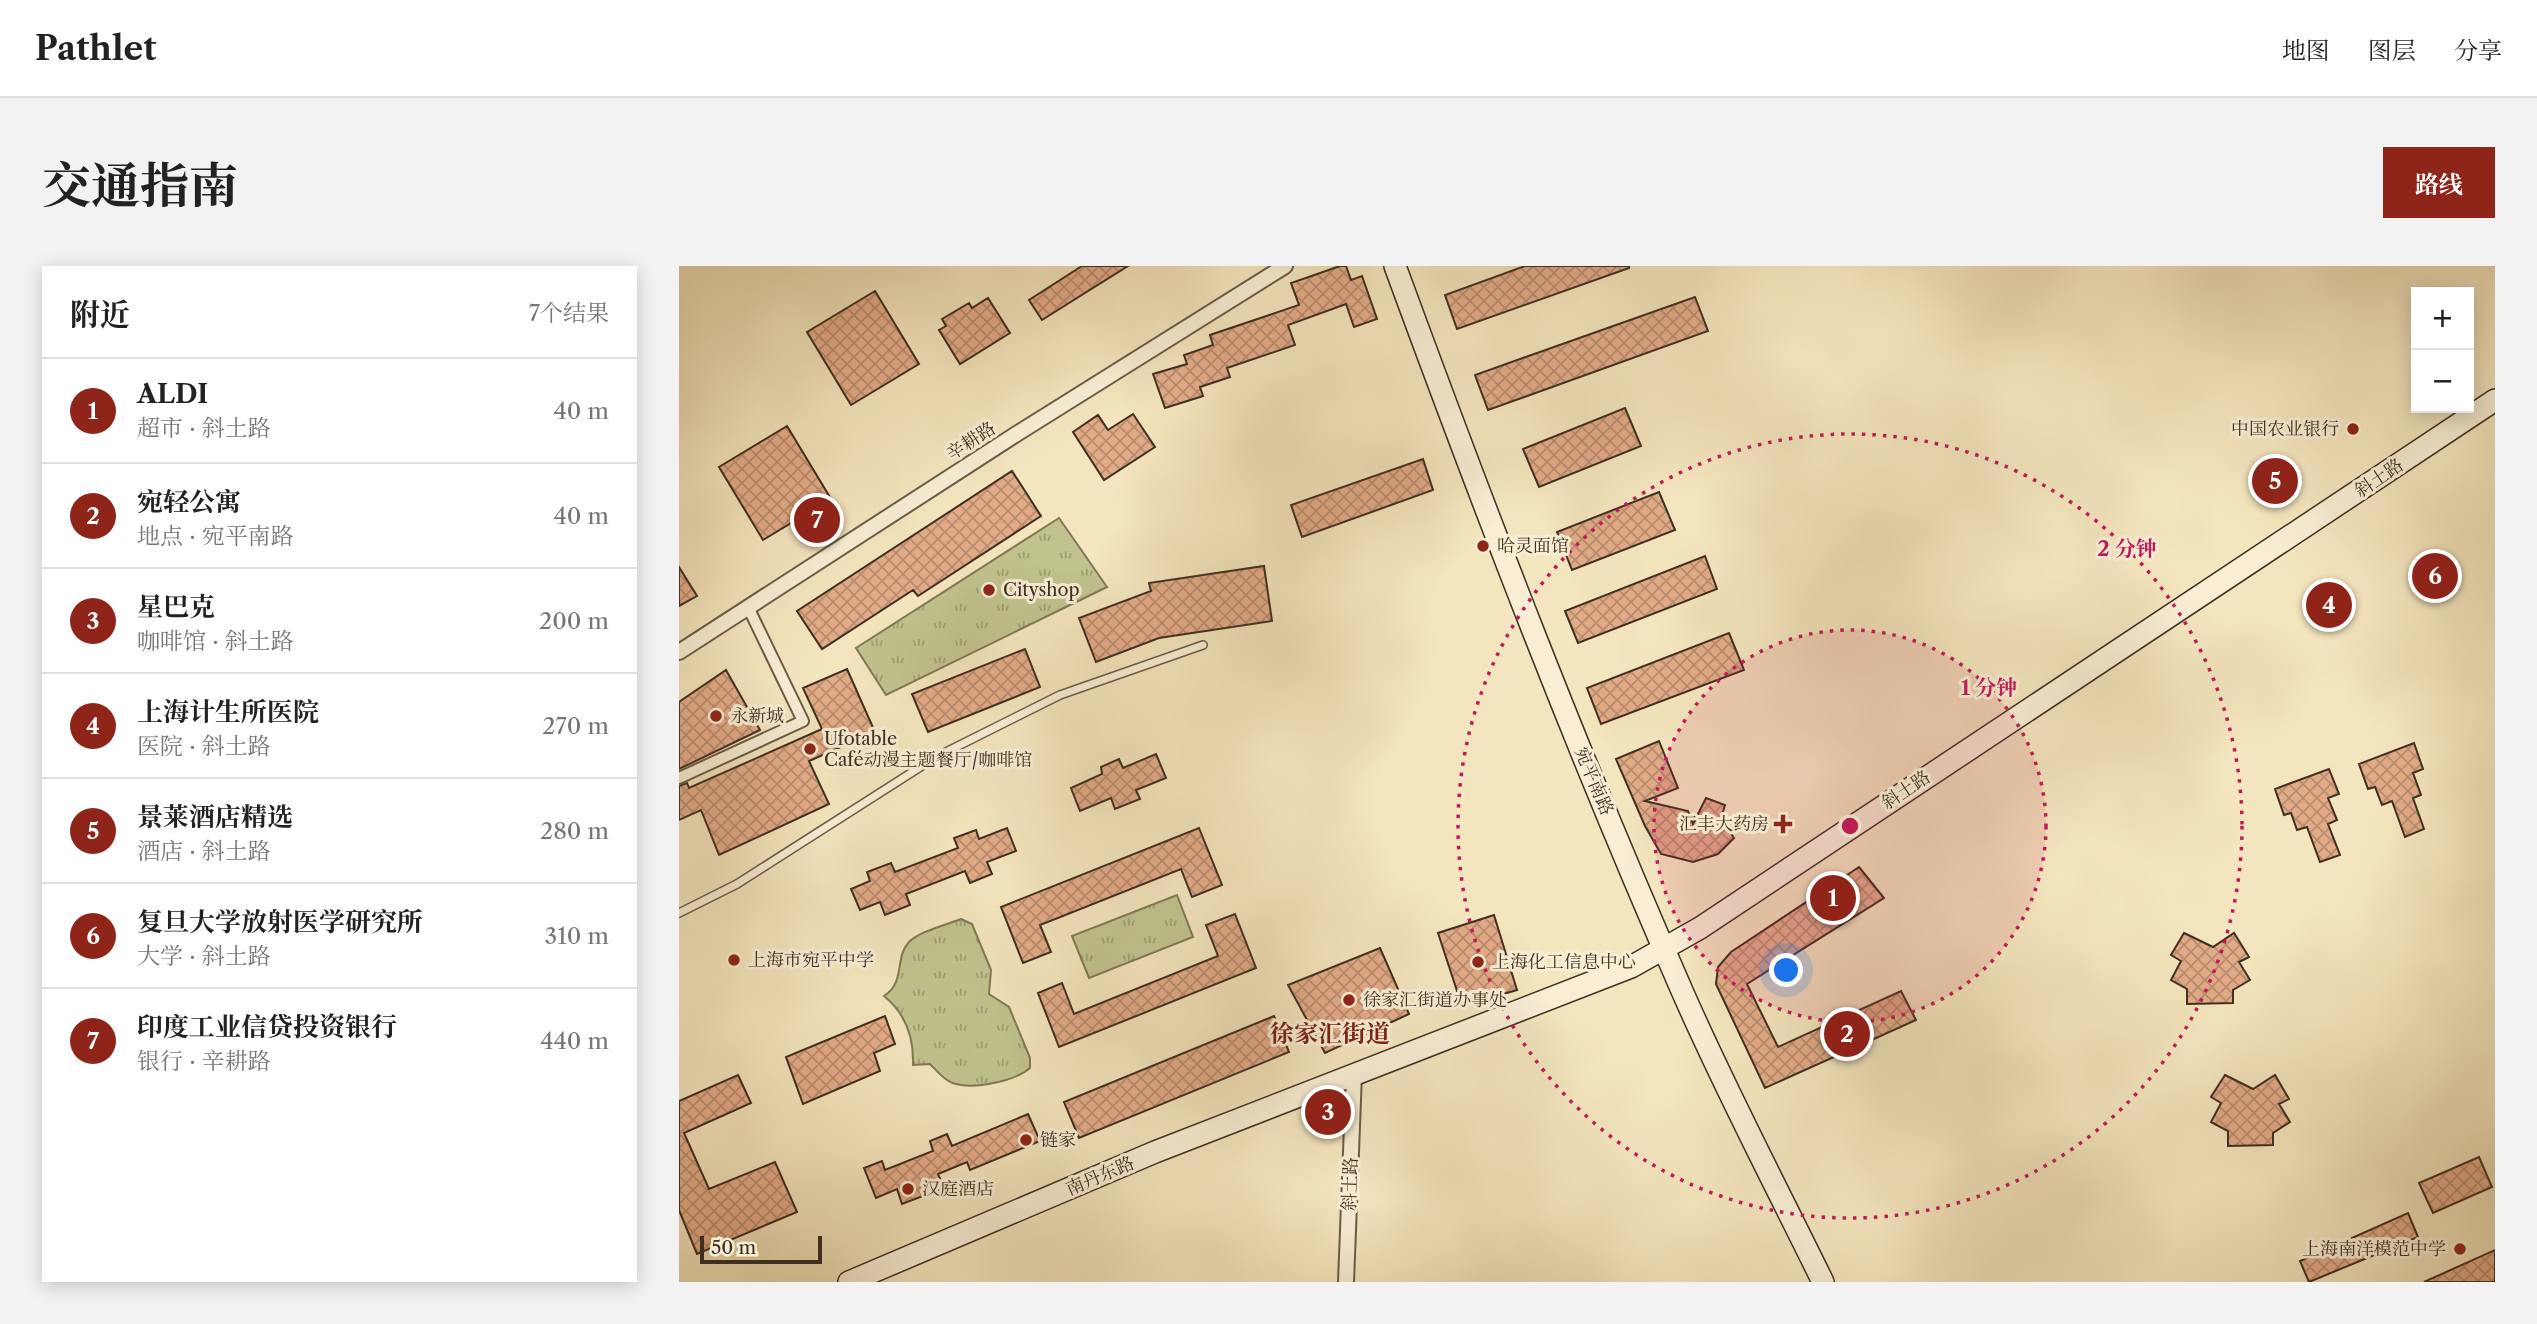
<!DOCTYPE html>
<html lang="zh">
<head>
<meta charset="utf-8">
<style>
	:root { --surface:#fff; --page:#f2f2f2; --text:#222; --muted:#767676; --line:#e0e0e0; --accent:#8f2418 }
	body { margin:0; font-family:"Libre Caslon Text","Noto Serif SC",serif; background:var(--page); color:var(--text) }
	.controls { position:absolute; right:21px; top:21px; display:grid; overflow:hidden; border-radius:0px; box-shadow:0 4px 18px #0003 }
	.controls button { width:63px; height:63px; display:grid; place-items:center; padding:0; border:0; border-bottom:2px solid var(--line); background:var(--surface); color:var(--text); font:35px sans-serif }
	.scale { position:absolute; left:21px; bottom:18px; width:122px; box-sizing:border-box; padding-left:7px; border:4px solid #3f2f21; border-top:0; font-size:19px; line-height:24px; white-space:nowrap; color:#3f2f21; -webkit-text-stroke:5px #f7eed4; paint-order:stroke }
	.you { position:absolute; left:1108px; top:705px; width:24px; height:24px; margin:-18px; border:5px solid #fff; border-radius:50%; background:#1a73e8; box-shadow:0 0 0 10px #1a73e833 }
	.badge { display:grid; place-items:center; width:46px; height:46px; border-radius:50%; background:var(--accent); color:#fff; font-size:23px; font-weight:700 }
	.pin { position:absolute; translate:-50% -50%; border:4px solid #fff; box-shadow:0 2px 7px #0006 }
	.list { margin:0; padding:0; list-style:none }
	h2 { display:flex; justify-content:space-between; align-items:center; height:91px; margin:0; padding:0 28px; font-size:30px }
	h2 small { font-size:23px; font-weight:400; color:var(--muted) }
	.list li { display:grid; grid-template-columns:46px 1fr auto; gap:21px; align-items:center; box-sizing:border-box; height:105px; padding:0 28px; border-top:2px solid var(--line) }
	.list b { display:block; font-size:26px; white-space:nowrap }
	.list p { margin:0; font-size:23px; white-space:nowrap; color:var(--muted) }
	.list em { font-size:23px; font-style:normal; color:var(--muted) }
	.map { position:relative; flex:none; width:1816px; height:1016px; overflow:hidden; border-radius:0px }
	header { display:flex; align-items:center; gap:42px; box-sizing:border-box; height:98px; padding:0 35px; background:var(--surface); border-bottom:2px solid var(--line) }
	header strong { font-size:33px }
	nav { display:flex; gap:38px; margin-inline-start:auto; font-size:24px }
	.intro { display:flex; align-items:center; justify-content:space-between; box-sizing:border-box; height:168px; padding:0 42px }
	h1 { margin:0; font-size:49px }
	.button { padding:18px 32px; border-radius:0px; background:var(--accent); color:#fff; font-size:24px; font-weight:700 }
	main { display:flex; gap:42px; padding:0 42px }
	aside { flex:1; background:var(--surface); border-radius:0px; box-shadow:0 4px 18px #0003 }
	.map>svg:first-child { display:block }
	.park { fill:url(#park-tufts); stroke:#807957; stroke-width:2 }
	.building { fill:url(#building-cross-hatch); stroke:#3f2f21; stroke-width:2 }
	.lines { fill:none; stroke-linecap:round; stroke-linejoin:round }
	.service-casing { stroke:#6c5c48; stroke-width:10 }
	.pedestrian-casing { stroke:#6c5c48; stroke-width:14 }
	.minor-casing { stroke:#6c5c48; stroke-width:18 }
	.secondary-casing { stroke:#3f2f21; stroke-width:24 }
	.service { stroke:#f7eed4; stroke-width:7 }
	.pedestrian { stroke:#f7eed4; stroke-width:10 }
	.minor { stroke:#f7eed4; stroke-width:14 }
	.secondary { stroke:#f7eed4; stroke-width:21 }
	.ring { fill:none; stroke:#c2185b; stroke-width:3.5; stroke-dasharray:3.5 7 }
	.poi-dot { fill:#8f2418; stroke:#f7eed4; stroke-width:2.5 }
	.labels { text-anchor:middle; stroke-width:6; stroke-linejoin:round; paint-order:stroke }
	.poi-label { font-size:18px; fill:#3f2f21; stroke:#f7eed4; text-anchor:start }
	.street-label { font-size:18px; fill:#3f2f21; stroke:#f7eed4 }
	.district-label { font-size:24px; font-weight:bold; fill:#7a1f14; stroke:#f7eed4 }
	.centre { fill:#c2185b; stroke:#f7eed4; stroke-width:3.5 }
	.ring-label { font-size:21px; text-anchor:middle; font-weight:bold; fill:#c2185b; stroke:#f7eed4; stroke-width:6; stroke-linejoin:round; paint-order:stroke }
</style>
</head>
<body>
<header>
<strong>Pathlet</strong>
<nav><a>地图</a><a>图层</a><a>分享</a></nav>
</header>
<div class="intro"><h1>交通指南</h1><a class="button">路线</a></div>
<main>
<aside>
<h2>附近<small>7个结果</small></h2>
<ul class="list">
<li><span class="badge">1</span><div><b>ALDI</b><p>超市 · 斜土路</p></div><em>40 m</em></li>
<li><span class="badge">2</span><div><b>宛轻公寓</b><p>地点 · 宛平南路</p></div><em>40 m</em></li>
<li><span class="badge">3</span><div><b>星巴克</b><p>咖啡馆 · 斜土路</p></div><em>200 m</em></li>
<li><span class="badge">4</span><div><b>上海计生所医院</b><p>医院 · 斜土路</p></div><em>270 m</em></li>
<li><span class="badge">5</span><div><b>景莱酒店精选</b><p>酒店 · 斜土路</p></div><em>280 m</em></li>
<li><span class="badge">6</span><div><b>复旦大学放射医学研究所</b><p>大学 · 斜土路</p></div><em>310 m</em></li>
<li><span class="badge">7</span><div><b>印度工业信贷投资银行</b><p>银行 · 辛耕路</p></div><em>440 m</em></li>
</ul>
</aside>
<div class="map">
<svg width="1816" height="1016" viewBox="0 0 1816 1016">
	<defs>
		<pattern id="park-tufts" width="24" height="20" patternUnits="userSpaceOnUse" patternTransform="scale(1.75)"><rect width="24" height="20" fill="#c0c38d"/><path d="M3 7l-1-3M5 7V3M7 7l1-3M15 17l-1-3M17 17v-4M19 17l1-3" fill="none" stroke="#9d9f73"/></pattern>
		<pattern id="building-cross-hatch" width="8" height="8" patternUnits="userSpaceOnUse" patternTransform="scale(1.75)"><rect width="8" height="8" fill="#e2ab87"/><path d="M0 0l8 8M0 8l8-8" fill="none" stroke="#b98c6e"/></pattern>
	</defs>
	<rect width="100%" height="100%" fill="#f3e5bd"/>
	<filter id="stains"><feTurbulence type="fractalNoise" baseFrequency=".00286" numOctaves="4"/><feColorMatrix values="0 0 0 0 .2 0 0 0 0 .09 0 0 0 0 .02 0 0 0 .5 -.17"/></filter>
	<radialGradient id="worn" r=".72"><stop offset=".6" stop-color="#630" stop-opacity="0"/><stop offset="1" stop-color="#630" stop-opacity=".3"/></radialGradient>
	<path class="park" d="M380,252L428,321L207,429L177,382Z
		M498,629L514,671L410,712L393,670Z
		M282,653L293,658L312,704L310,728L330,741L351,792V802C336,815 297,823 277,818C267,816 258,805 251,798L234,799C235,771 226,747 205,730C227,716 215,692 230,676C241,665 267,659 282,653Z"/>
	<path class="building" d="M403,0H449L363,54L350,34Z
		M661,0H667L672,14L683,10L698,53L675,61L667,38L609,59L616,79L548,102L551,111L521,121L524,130L486,142L474,108L508,98L505,89L534,79L531,69L620,39L612,17Z
		M846,0H950V2L778,63L766,29Z
		M196,25L240,98L172,139L128,66Z
		M1016,31L1029,65L809,144L796,109Z
		M309,32L331,67L281,98L260,64L267,60L263,53L290,37L293,42Z
		M946,142L962,180L860,221L844,183Z
		M454,148L476,181L425,214L394,166L419,149L429,164Z
		M108,160L152,233L84,274L40,201Z
		M744,193L754,224L623,271L612,239Z
		M333,205L362,250L239,330L234,324L143,383L118,345Z
		M980,226L996,264L893,304L878,266Z
		M1026,290L1038,323L899,377L886,345Z
		M585,300L593,355L480,372L417,396L400,352L472,325L470,317Z
		M0,301L18,330L0,340Z
		M1050,367L1065,404L922,458L908,422Z
		M346,383L361,421L249,466L233,428Z
		M168,403L196,466L130,495L150,538L40,589L22,544L0,554V520L8,517L10,522L143,463L124,422Z
		M47,404L81,464L0,503V436Z
		M980,475L999,522L966,535L1009,545L1014,558L1027,532L1046,539L1042,552L1055,572L1039,588L1014,596L982,588L966,560L937,493Z
		M1735,477L1744,503L1734,507L1742,529L1734,532L1745,563L1726,571L1713,535L1703,539L1696,521L1689,523L1680,498Z
		M477,488L487,512L457,524L461,533L436,543L432,532L401,545L392,522L423,508L422,501L440,493L444,502Z
		M1650,503L1660,528L1649,532L1658,554L1649,558L1661,589L1641,596L1628,561L1618,564L1612,547L1605,549L1596,523Z
		M328,562L337,585L308,596L313,608L291,617L286,605L227,628L231,639L206,649L201,636L181,644L172,623L191,615L188,606L212,597L216,606L279,582L275,572L297,564L300,573Z
		M520,562L543,619L513,631L502,603L361,659L372,686L344,697L322,641Z
		M1180,601L1205,632L1068,718L1099,781L1222,725L1237,754L1086,822L1037,718L1039,701L1052,686Z
		M556,648L577,702L380,781L359,727L383,717L395,748L539,690L527,659Z
		M815,649L838,724L783,740L759,667Z
		M1505,667L1534,681L1555,667L1570,691L1560,696L1571,714L1554,724V737L1508,738V723L1492,714L1502,695L1492,689Z
		M701,682L730,748L646,787L609,719Z
		M206,750L216,778L195,787L201,805L124,838L107,791Z
		M595,750L610,786L400,872L385,836Z
		M59,809L72,837L5,867L30,923L96,896L118,946L18,988L0,944V835Z
		M1546,809L1574,823L1596,809L1610,833L1600,838L1611,856L1594,867V879L1549,880V865L1532,856L1542,837L1532,831Z
		M349,848L361,875L291,904L288,896L259,908L265,922L223,938L218,923L197,932L185,902L203,895L206,904L254,885L251,875L268,868L273,880Z
		M1800,891L1813,921L1754,947L1740,917Z
		M1729,947L1739,971L1630,1016L1621,995Z
		M1816,984V1016H1745Z"/>
	<g class="lines">
		<g class="service-casing">
			<path id="service" d="M0,647L58,618L257,491L381,429L524,379"/>
		</g>
		<g class="pedestrian-casing">
			<path id="pedestrian" d="M0,512L124,455L69,341"/>
		</g>
		<g class="minor-casing">
			<path id="minor" d="M0,386L339,167L606,0
				M667,1016L675,808"/>
		</g>
		<g class="secondary-casing">
			<path id="secondary" d="M716,0C806,245 899,488 1004,727C1047,825 1097,920 1144,1016
				M170,1016L476,886L952,701L1021,662L1816,134"/>
		</g>
		<use href="#service" class="service"/>
		<use href="#pedestrian" class="pedestrian"/>
		<use href="#minor" class="minor"/>
		<use href="#secondary" class="secondary"/>
	</g>
	<circle cx="1171" cy="560" r="196" fill="#c2185b" fill-opacity=".12"/>
	<g class="ring">
		<circle cx="1171" cy="560" r="196"/>
		<circle cx="1171" cy="560" r="392"/>
	</g>
	<g class="poi-dot">
		<circle cx="1674" cy="163" r="7"/>
		<circle cx="804" cy="280" r="7"/>
		<circle cx="310" cy="324" r="7"/>
		<circle cx="37" cy="450" r="7"/>
		<circle cx="131" cy="483" r="7"/>
		<path d="M1100.5 547.5h7v7h7v7h-7v7h-7v-7h-7v-7h7z"/>
		<circle cx="55" cy="694" r="7"/>
		<circle cx="799" cy="696" r="7"/>
		<circle cx="670" cy="734" r="7"/>
		<circle cx="347" cy="874" r="7"/>
		<circle cx="229" cy="923" r="7"/>
		<circle cx="1781" cy="983" r="7"/>
	</g>
	<g class="labels">
		<g class="poi-label">
			<text x="1660" y="169" text-anchor="end">中国农业银行</text>
			<text x="818" y="286">哈灵面馆</text>
			<text x="324" y="330">Cityshop</text>
			<text x="51" y="456">永新城</text>
			<text x="145" y="479">Ufotable<tspan x="145" dy="21">Café动漫主题餐厅/咖啡馆</tspan></text>
			<text x="1090" y="564" text-anchor="end">汇丰大药房</text>
			<text x="69" y="700">上海市宛平中学</text>
			<text x="813" y="702">上海化工信息中心</text>
			<text x="684" y="740">徐家汇街道办事处</text>
			<text x="361" y="880">链家</text>
			<text x="243" y="929">汉庭酒店</text>
			<text x="1767" y="989" text-anchor="end">上海南洋模范中学</text>
		</g>
		<g class="street-label">
			<text transform="translate(292 175) rotate(-33)" y="6">辛耕路</text>
			<text transform="translate(1700 212) rotate(-34)" y="6">斜土路</text>
			<text transform="translate(915 515) rotate(67)" y="6">宛平南路</text>
			<text transform="translate(1227 524) rotate(-34)" y="6">斜土路</text>
			<text transform="translate(421 910) rotate(-23)" y="6">南丹东路</text>
			<text transform="translate(671 918) rotate(-88)" y="6">斜土路</text>
		</g>
		<g class="district-label">
			<text x="651" y="776">徐家汇街道</text>
		</g>
	</g>
	<circle cx="1171" cy="560" r="10" class="centre"/>
	<g class="ring-label">
		<text x="1448" y="290">2 分钟</text>
		<text x="1310" y="429">1 分钟</text>
	</g>
	<rect width="100%" height="100%" filter="url(#stains)"/>
	<rect width="100%" height="100%" fill="url(#worn)"/>
</svg>
<div class="controls">
<button>+</button>
<button>−</button>
</div>
<div class="scale">50 m</div>
<div class="you"></div>
<div class="pin badge" style="left:1154px;top:632px">1</div>
<div class="pin badge" style="left:1168px;top:768px">2</div>
<div class="pin badge" style="left:649px;top:846px">3</div>
<div class="pin badge" style="left:1650px;top:339px">4</div>
<div class="pin badge" style="left:1596px;top:215px">5</div>
<div class="pin badge" style="left:1756px;top:310px">6</div>
<div class="pin badge" style="left:138px;top:254px">7</div>
</div>
</main>
</body>
</html>
